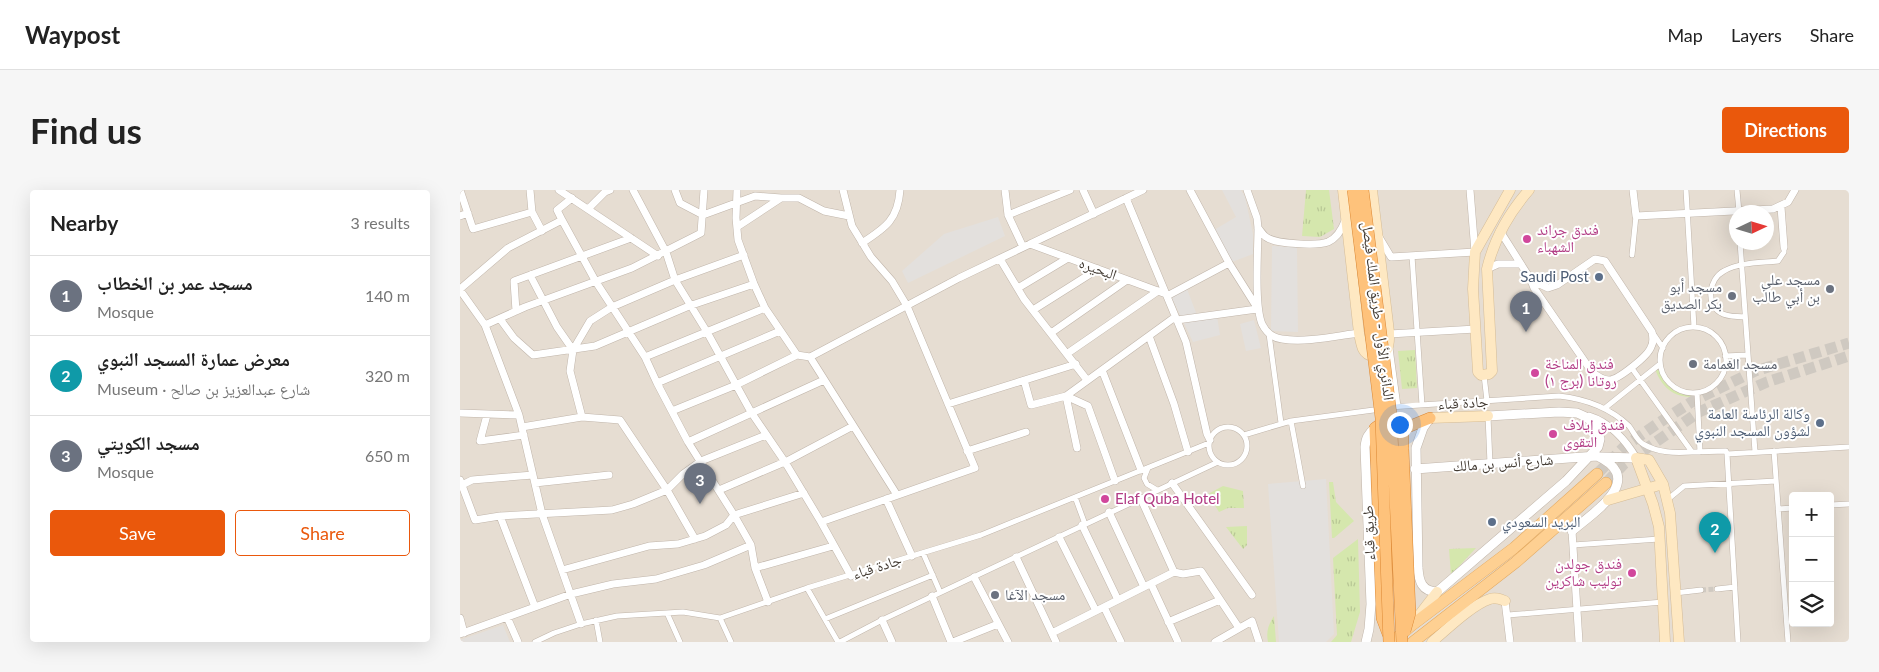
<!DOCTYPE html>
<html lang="en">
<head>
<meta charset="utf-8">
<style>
	:root { --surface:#fff; --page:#f6f6f6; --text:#222; --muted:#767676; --line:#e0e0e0; --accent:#ea580c }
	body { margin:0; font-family:Lato,"Noto Naskh Arabic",sans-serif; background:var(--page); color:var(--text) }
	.controls { position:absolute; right:15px; bottom:15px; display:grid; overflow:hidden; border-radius:5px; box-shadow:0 5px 20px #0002 }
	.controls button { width:45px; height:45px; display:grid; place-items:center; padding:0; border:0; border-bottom:1px solid var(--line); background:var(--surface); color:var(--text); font:25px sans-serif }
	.compass { position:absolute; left:1269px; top:15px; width:45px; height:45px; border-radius:50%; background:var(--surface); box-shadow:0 5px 20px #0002; rotate:86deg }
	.you { position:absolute; left:939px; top:234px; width:18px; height:18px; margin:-12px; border:4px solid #fff; border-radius:50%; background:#1a73e8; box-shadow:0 0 0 8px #1a73e833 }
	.badge { display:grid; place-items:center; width:32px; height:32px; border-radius:50%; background:var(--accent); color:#fff; font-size:16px; font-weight:700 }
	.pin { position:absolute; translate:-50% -41px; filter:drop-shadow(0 1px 2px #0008) }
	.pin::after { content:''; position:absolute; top:26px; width:18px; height:15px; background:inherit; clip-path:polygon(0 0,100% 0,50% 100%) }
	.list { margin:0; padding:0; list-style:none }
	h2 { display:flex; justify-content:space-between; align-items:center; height:65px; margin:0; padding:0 20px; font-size:21px }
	h2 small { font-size:16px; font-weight:400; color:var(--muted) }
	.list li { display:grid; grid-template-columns:32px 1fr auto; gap:15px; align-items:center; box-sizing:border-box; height:80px; padding:0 20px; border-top:1px solid var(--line) }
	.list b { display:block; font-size:19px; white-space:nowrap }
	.list p { margin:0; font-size:16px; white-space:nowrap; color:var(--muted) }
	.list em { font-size:16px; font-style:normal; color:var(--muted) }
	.actions { display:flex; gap:10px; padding:15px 20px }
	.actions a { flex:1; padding:11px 0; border:1px solid var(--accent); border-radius:5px; text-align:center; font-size:18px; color:var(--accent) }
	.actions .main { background:var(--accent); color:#fff }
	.icon { flex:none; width:28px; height:28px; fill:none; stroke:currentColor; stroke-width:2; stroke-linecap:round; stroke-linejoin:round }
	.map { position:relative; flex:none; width:1389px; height:452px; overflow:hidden; border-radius:5px }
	header { display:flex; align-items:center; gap:30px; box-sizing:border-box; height:70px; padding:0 25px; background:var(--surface); border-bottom:1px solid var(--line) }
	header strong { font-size:24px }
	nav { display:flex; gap:28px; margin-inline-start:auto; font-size:18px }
	.intro { display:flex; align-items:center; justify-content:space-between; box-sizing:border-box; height:120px; padding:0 30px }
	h1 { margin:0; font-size:35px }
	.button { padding:12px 22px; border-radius:5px; background:var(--accent); color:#fff; font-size:18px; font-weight:700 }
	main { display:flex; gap:30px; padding:0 30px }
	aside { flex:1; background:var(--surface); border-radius:5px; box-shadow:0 5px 20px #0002 }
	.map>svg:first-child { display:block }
	.residential { fill:#e6ddd2; fill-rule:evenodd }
	.grass { fill:url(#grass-tufts) }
	.parking { fill:#e3e0dd }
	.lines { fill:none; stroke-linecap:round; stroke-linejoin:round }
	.pedestrian-tunnel { stroke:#cfc9c1; stroke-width:5; stroke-dasharray:5 2.5; stroke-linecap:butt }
	.primary-tunnel { stroke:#cfc9c1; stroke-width:11; stroke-dasharray:11 5.5; stroke-linecap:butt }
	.pedestrian-casing { stroke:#c0b5aa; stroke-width:6 }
	.minor-casing { stroke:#c0b5aa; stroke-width:8 }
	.tertiary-casing { stroke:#c0b5aa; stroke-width:10 }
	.secondary-casing { stroke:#d5bc96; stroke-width:11 }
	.primary-casing { stroke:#e3aa62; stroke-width:12 }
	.trunk-casing { stroke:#dc8834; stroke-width:12 }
	.pedestrian { stroke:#fff; stroke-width:5 }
	.minor { stroke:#fff; stroke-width:7 }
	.tertiary { stroke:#fff; stroke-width:9 }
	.secondary { stroke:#fee8c2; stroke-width:10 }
	.primary { stroke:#fed092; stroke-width:11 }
	.trunk { stroke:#fec27b; stroke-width:11 }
	.trunk-bridge-casing { stroke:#dc8834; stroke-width:12; stroke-linecap:butt }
	.trunk-bridge { stroke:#fec27b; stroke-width:11 }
	.hotel-dot { fill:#d1479c; stroke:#fff; stroke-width:2 }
	.service-dot { fill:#5c6f8a; stroke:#fff; stroke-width:2 }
	.worship-dot { fill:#6b7280; stroke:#fff; stroke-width:2 }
	.labels { text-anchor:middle; stroke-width:4; stroke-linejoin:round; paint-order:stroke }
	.hotel-label { font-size:15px; fill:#b23c85; stroke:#fff; text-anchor:start }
	.street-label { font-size:15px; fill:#443c34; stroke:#fff }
	.service-label { font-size:15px; fill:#4e5e75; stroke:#fff; text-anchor:end }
	.worship-label { font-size:15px; fill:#5b616d; stroke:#fff; text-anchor:end }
</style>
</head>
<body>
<header>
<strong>Waypost</strong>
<nav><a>Map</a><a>Layers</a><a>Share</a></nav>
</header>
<div class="intro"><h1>Find us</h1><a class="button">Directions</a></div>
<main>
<aside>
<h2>Nearby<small>3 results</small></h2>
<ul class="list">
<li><span class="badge" style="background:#6b7280">1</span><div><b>مسجد عمر بن الخطاب</b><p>Mosque</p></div><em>140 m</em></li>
<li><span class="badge" style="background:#0f9aa8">2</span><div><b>معرض عمارة المسجد النبوي</b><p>Museum · شارع عبدالعزيز بن صالح</p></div><em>320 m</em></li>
<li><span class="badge" style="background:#6b7280">3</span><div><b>مسجد الكويتي</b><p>Mosque</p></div><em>650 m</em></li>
</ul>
<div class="actions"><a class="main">Save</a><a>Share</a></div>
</aside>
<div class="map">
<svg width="1389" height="452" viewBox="0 0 1389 452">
	<defs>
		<pattern id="grass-tufts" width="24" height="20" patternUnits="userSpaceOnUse" patternTransform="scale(1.25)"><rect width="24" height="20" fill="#d5e7ad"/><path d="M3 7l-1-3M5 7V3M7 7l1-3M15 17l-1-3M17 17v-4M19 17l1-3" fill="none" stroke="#b8c795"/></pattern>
	</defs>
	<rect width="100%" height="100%" fill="#f2ece4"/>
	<path class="residential" d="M0,0H1389V452H0ZM1276,22H1306V52H1276ZM1333,306H1370V433H1333Z"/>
	<path class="grass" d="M846,0H869L874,39L860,47L842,46Z
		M955,160L957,198L942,199L938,161Z
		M1200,177C1206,193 1216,203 1234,202L1235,207C1214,208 1202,198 1195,179Z
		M869,292H873L876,312L894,331L874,348H872Z
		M763,296L783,301L784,318H768L759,322L748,304Z
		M787,336V355L783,359L766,337Z
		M898,349L900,422L891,452H871L877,445L873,368Z
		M1016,358L991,385L989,359Z
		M814,426L816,452H808C806,442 808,435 814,426Z"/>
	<path class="parking" d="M762,0H781L785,7L793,44V64L772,72L754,40L776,27Z
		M538,27L545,46L448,93L442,81L484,44Z
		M812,56L837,57L838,142L811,141Z
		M727,99L738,128L757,126L760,145L733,152L711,106Z
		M794,130L801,158L786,161L780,134Z
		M866,289L874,444L866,452H819L808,294Z
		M43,435L50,452H0V450Z"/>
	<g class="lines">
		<path class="pedestrian-tunnel" d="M1241,400L1257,399"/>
		<path class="primary-tunnel" d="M1137,284L1164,257L1197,234L1233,211L1295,181L1389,153
			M1146,293L1164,274L1239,222L1307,192L1389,166"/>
		<g class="pedestrian-casing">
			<path id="pedestrian" d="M1226,0L1234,137
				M1277,0L1279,22
				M1280,52L1295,262
				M1172,65L1176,26
				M952,66L962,215
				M1284,127C1277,126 1267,127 1261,123C1245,114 1249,89 1264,81C1280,72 1301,73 1318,71L1324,62V57
				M1200 170a33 33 0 1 1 66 0a33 33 0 1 1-66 0Z
				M1192,142L1203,158
				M809,144L821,233
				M930,158L938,216
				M1265,166L1287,165
				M1171,177L1232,262L1266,261L1267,264L1389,257
				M1024,185L1027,211
				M1237,203L1240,262
				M929,217L1099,206C1126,209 1149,217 1169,236C1173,241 1177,251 1183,254C1198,263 1215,263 1232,262
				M1145,218L1200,174
				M1028,226L1030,274
				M831,231L843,296
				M749 256a19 19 0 1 1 38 0a19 19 0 1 1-38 0Z
				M784,245L831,231L921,219
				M1314,261L1328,452
				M1267,264L1278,452
				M688,278L684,288L687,294L697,300
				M615,307L625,334
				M1207,310L1224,296L1316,291
				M1370,315L1389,314
				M1318,319L1333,318
				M1113,355L1199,349
				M463,363L480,402
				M347,398L378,452
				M1257,399L1275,397
				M1215,403L1241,400
				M207,423L220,452
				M1048,425L1203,412
				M260,428L271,452
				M365,429L473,385
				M136,430L140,452
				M75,452L94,443L121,434L157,426L223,422L260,428L347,398L521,345L749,253
				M380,452L422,430L758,272"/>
		</g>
		<g class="minor-casing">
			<path id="minor" d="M0,0L13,39L72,22
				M70,0L72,22L82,41
				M99,0L198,66
				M173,0L206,62L215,90L247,142L291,222L325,272L361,332L391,386
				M215,0L220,13L243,25L295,6L321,8
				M277,0L276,28L278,50L294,94L305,118L337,165L350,167L499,88L683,0
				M545,0L548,25
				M623,0L634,24
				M730,0L769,73L798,119
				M787,0L797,28L798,38C798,60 794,115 802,134C806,142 813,148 822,149C845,153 876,146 899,143
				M1173,0L1176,26L1313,19L1328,12L1335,0
				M112,8L97,20L102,30L136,92L185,167L197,193L228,252L274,325L291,355L295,378L308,412
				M666,8L726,152L747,244L750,250
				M1321,17L1324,57
				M129,18L145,2L150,0
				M0,26L8,23
				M277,37L321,8H339L364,21L389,26
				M798,38C800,40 803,45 806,47C815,54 857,56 868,52C877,48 882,39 885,31
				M1040,41L1071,90L1074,98L1132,182C1137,186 1142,190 1149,190C1158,190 1188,166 1191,157C1194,152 1193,147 1192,142L1145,71L1135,69L1097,95L1088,98L1071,90
				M919,47L931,67L1015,62L1010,0
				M402,53C425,38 438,30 440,0
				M570,54L706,104
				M563,57L548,25L610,0
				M540,69L564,109L627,190
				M1027,79L1038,74H1060
				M70,85L97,137L113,160
				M558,98L608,68
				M0,99L48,58L102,30
				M0,100L25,135L59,225L82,324L121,434
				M707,106L769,73
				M573,120L638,79
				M56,121L54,91L171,48
				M40,129L54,148L73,165L135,156L229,116L294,94
				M717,130L797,119
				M25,135L65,117L172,78L241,43L244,0
				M591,143L667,90
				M929,144L1016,139
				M689,146L714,214L728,262
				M608,163L698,101
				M185,167L305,118
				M350,167L437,305
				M642,180L681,280
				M564,190L571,215L606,206L715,127
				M197,193L320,141
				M606,206L628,216L655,291
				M606,206L617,258
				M488,214L616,174
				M212,221L276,195L337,165
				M0,223L59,225
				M27,225L20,251L64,245
				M1129,226C1149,232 1166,250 1176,268
				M122,227L110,181L113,160L130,131L152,117L215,90L284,65
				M62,237L122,227L160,230L207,300L235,349
				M228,252L364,190
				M507,261L566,242
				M0,290L15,330L40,326L152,320L173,314L207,300L223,284L241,271L306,245
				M75,293L149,285
				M712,293L792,405
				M0,296L12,290L73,285
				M259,300L327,271L393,236
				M426,309L452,366
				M649,322L684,397
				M40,326L75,417
				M361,332L515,278L447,116L432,91L411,67L392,36L383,0
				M622,335L658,410
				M1112,341L1119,452
				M599,347L636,421
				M556,367L596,452
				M295,378L373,356
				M102,380L189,356L218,354L245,346L266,335L274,325L344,303
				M714,382L723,384L741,381L779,438
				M514,387L548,452
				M691,394L718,452
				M472,406L491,452
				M1045,411L1050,452
				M644,417L661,452
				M47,427L58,452
				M0,428L4,443
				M422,430L432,452
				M708,432L760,410
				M592,443L714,382L681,309
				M0,444L111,404L153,394L196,389L244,375L291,355
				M493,452L538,434
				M755,452L792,431L799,452"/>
		</g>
		<g class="tertiary-casing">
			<path id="tertiary" d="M970,228L963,238L956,258L958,378C959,392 962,401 977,402L1106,291L1138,257L1140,249L1135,234L1126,227L1117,223L1099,222L1028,226
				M1141,267L1176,268
				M955,279L1137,266C1187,289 1134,322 1112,341
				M906,452L909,439L911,414L905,257C906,248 908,244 915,238"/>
		</g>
		<g class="secondary-casing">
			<path id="secondary" d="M883,0L899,143C900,148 901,154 903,159C907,167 921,170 926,161C930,156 929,148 929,142L912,0
				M1050,0L1015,62L1013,99L1018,182L1021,185L1029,184L1032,181L1027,79C1034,49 1048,24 1069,0
				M970,228L1028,226
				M1148,310L1203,294
				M953,433L977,402
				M972,452C986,440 1013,414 1030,409C1035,407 1040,409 1045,411
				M1205,452L1199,337L1193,314L1176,268L1189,270L1203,294L1210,323L1219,452"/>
		</g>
		<g class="primary-casing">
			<path id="primary" d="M932,452L952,435L1054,358L1137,284
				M953,452L1056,372L1146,293"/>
		</g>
		<g class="trunk-casing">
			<path id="trunk" d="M943,259V239L970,228
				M928,444L922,428L915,238C923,231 935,232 943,239"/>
		</g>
		<use href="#pedestrian" class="pedestrian"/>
		<use href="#minor" class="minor"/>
		<use href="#tertiary" class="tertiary"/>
		<use href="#secondary" class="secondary"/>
		<use href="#primary" class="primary"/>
		<use href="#trunk" class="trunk"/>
		<g class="trunk-bridge-casing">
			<path id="trunk-bridge" d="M893,0L921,228L929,452
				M903,0L931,224L942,452
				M943,259L950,423L945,441"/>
		</g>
		<use href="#trunk-bridge" class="trunk-bridge"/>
	</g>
	<g class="hotel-dot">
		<circle cx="1067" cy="49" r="5"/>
		<circle cx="1075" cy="183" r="5"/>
		<circle cx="1093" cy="244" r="5"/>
		<circle cx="645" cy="309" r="5"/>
		<circle cx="1172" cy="383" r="5"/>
	</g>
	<g class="service-dot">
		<circle cx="1139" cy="87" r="5"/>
		<circle cx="1360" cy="233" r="5"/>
		<circle cx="1032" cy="332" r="5"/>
	</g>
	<g class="worship-dot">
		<circle cx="1370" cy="99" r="5"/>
		<circle cx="1272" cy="106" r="5"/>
		<circle cx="1233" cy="174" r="5"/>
		<circle cx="535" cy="405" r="5"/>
	</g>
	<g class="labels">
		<g class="hotel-label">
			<text x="1077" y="45">فندق جراند<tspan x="1077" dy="17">الشهباء</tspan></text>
			<text x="1085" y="179">فندق المناخة<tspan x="1085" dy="17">روتانا (برج ١)</tspan></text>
			<text x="1103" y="240">فندق إيلاف<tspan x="1103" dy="17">التقوى</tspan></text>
			<text x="655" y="314">Elaf Quba Hotel</text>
			<text x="1162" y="379" text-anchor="end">فندق جولدن<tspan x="1162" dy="17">توليب شاكرين</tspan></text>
		</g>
		<g class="street-label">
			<text transform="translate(638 79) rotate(20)" y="5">البحيره</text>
			<text transform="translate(918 121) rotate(83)" y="5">الدائري الأول - طريق الملك فيصل</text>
			<text transform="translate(1003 213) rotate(-3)" y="5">جادة قباء</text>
			<text transform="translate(1043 273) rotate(-4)" y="5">شارع أنس بن مالك</text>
			<text transform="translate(909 343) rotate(-92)" y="5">طريق قباء</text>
			<text transform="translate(417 377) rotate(-18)" y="5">جادة قباء</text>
		</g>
		<g class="service-label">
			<text x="1129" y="92">Saudi Post</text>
			<text x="1350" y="229">وكالة الرئاسة العامة<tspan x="1350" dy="17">لشؤون المسجد النبوي</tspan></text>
			<text x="1042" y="337" text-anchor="start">البريد السعودي</text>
		</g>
		<g class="worship-label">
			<text x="1360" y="95">مسجد علي<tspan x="1360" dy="17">بن أبي طالب</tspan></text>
			<text x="1262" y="102">مسجد أبو<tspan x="1262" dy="17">بكر الصديق</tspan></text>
			<text x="1243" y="179" text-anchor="start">مسجد الغمامة</text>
			<text x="545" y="410" text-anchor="start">مسجد الآغا</text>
		</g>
	</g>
</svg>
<div class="controls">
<button>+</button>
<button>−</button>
<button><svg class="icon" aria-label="layers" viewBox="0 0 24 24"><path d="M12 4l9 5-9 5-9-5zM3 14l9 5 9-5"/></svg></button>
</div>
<svg class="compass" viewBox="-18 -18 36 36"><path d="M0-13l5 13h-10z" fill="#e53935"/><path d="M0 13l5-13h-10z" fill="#767676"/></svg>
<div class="you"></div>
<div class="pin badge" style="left:1066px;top:142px;background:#6b7280">1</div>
<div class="pin badge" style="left:1255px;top:363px;background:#0f9aa8">2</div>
<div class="pin badge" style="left:240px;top:314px;background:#6b7280">3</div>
</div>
</main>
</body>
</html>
